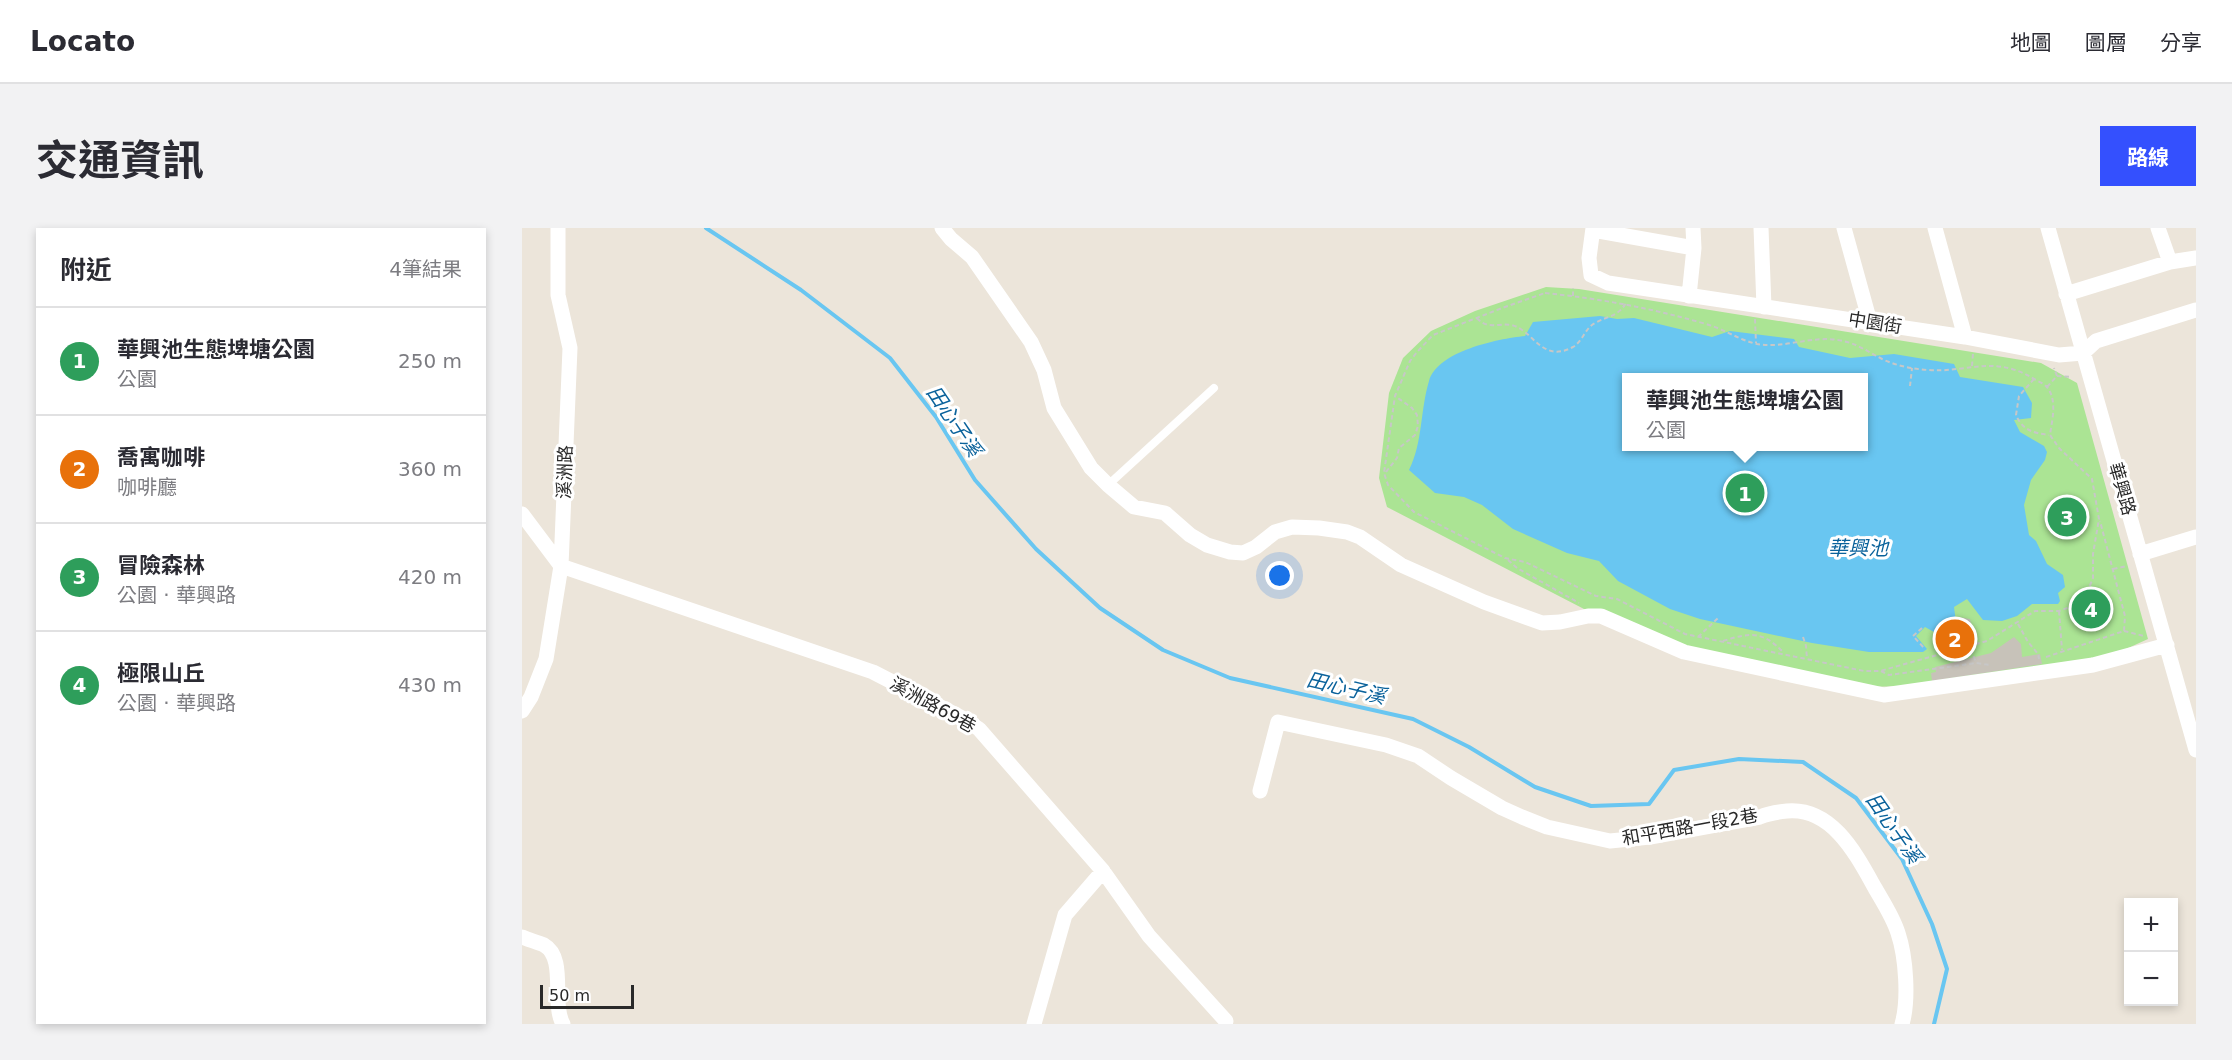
<!DOCTYPE html>
<html lang="zh-TW">
<head>
<meta charset="utf-8">
<style>
	:root { --surface:#fff; --page:#f2f2f3; --text:#2b2b33; --muted:#7c7c81; --line:#e1e1e2; --accent:#3450fe }
	body { margin:0; font-family:"DejaVu Sans","Noto Sans TC",sans-serif; background:var(--page); color:var(--text) }
	.controls { position:absolute; right:18px; bottom:18px; display:grid; overflow:hidden; border-radius:0px; box-shadow:0 3px 9px #0003 }
	.controls button { width:54px; height:54px; display:grid; place-items:center; padding:0; border:0; border-bottom:2px solid var(--line); background:var(--surface); color:var(--text); font:30px sans-serif }
	.scale { position:absolute; left:18px; bottom:15px; width:94px; box-sizing:border-box; padding-left:6px; border:3px solid #292929; border-top:0; font-size:16px; line-height:21px; white-space:nowrap; color:#292929; -webkit-text-stroke:4px #fff; paint-order:stroke }
	.you { position:absolute; left:758px; top:348px; width:21px; height:21px; margin:-15px; border:4px solid #fff; border-radius:50%; background:#1a73e8; box-shadow:0 0 0 9px #1a73e833 }
	.badge { display:grid; place-items:center; width:39px; height:39px; border-radius:50%; background:var(--accent); color:#fff; font-size:20px; font-weight:700 }
	.pin { position:absolute; translate:-50% -50%; border:3px solid #fff; box-shadow:0 2px 6px #0006 }
	.popup { position:absolute; left:1100px; top:145px; width:246px; height:78px; box-sizing:border-box; display:grid; place-content:center; border-radius:0px; background:var(--surface); filter:drop-shadow(0 2px 4px #0005); font-size:20px; white-space:nowrap; color:var(--muted) }
	.popup b { font-size:22px; color:var(--text) }
	.popup::after { content:''; position:absolute; left:50%; top:100%; margin-left:-12px; border:12px solid transparent; border-top-color:var(--surface) }
	.list { margin:0; padding:0; list-style:none }
	h2 { display:flex; justify-content:space-between; align-items:center; height:78px; margin:0; padding:0 24px; font-size:26px }
	h2 small { font-size:20px; font-weight:400; color:var(--muted) }
	.list li { display:grid; grid-template-columns:39px 1fr auto; gap:18px; align-items:center; box-sizing:border-box; height:108px; padding:0 24px; border-top:2px solid var(--line) }
	.list b { display:block; font-size:22px; white-space:nowrap }
	.list p { margin:0; font-size:20px; white-space:nowrap; color:var(--muted) }
	.list em { font-size:20px; font-style:normal; color:var(--muted) }
	.map { position:relative; flex:none; width:1674px; height:796px; overflow:hidden; border-radius:0px }
	header { display:flex; align-items:center; gap:36px; box-sizing:border-box; height:84px; padding:0 30px; background:var(--surface); border-bottom:2px solid var(--line) }
	header strong { font-size:28px }
	nav { display:flex; gap:33px; margin-inline-start:auto; font-size:21px }
	.intro { display:flex; align-items:center; justify-content:space-between; box-sizing:border-box; height:144px; padding:0 36px }
	h1 { margin:0; font-size:42px }
	.button { padding:15px 27px; border-radius:0px; background:var(--accent); color:#fff; font-size:21px; font-weight:700 }
	main { display:flex; gap:36px; padding:0 36px }
	aside { flex:1; background:var(--surface); border-radius:0px; box-shadow:0 3px 9px #0003 }
	.map>svg:first-child { display:block }
	.green { fill:#abe494; fill-rule:evenodd }
	.water { fill:#69c6f1; fill-rule:evenodd }
	.lines { fill:none; stroke-linecap:round; stroke-linejoin:round }
	.stream { stroke:#69c6f1; stroke-width:4 }
	.building { fill:#c7c2b9 }
	.path { stroke:#c7c7c7; stroke-width:2; stroke-dasharray:4.5 3; stroke-linecap:butt }
	.service { stroke:#fff; stroke-width:8 }
	.minor { stroke:#fff; stroke-width:15 }
	.labels { text-anchor:middle; stroke-width:6; stroke-linejoin:round; paint-order:stroke }
	.street-label { font-size:18px; fill:#292929; stroke:#fff }
	.water-label { font-size:20px; font-style:italic; fill:#0a629b; stroke:#fff }
</style>
</head>
<body>
<header>
<strong>Locato</strong>
<nav><a>地圖</a><a>圖層</a><a>分享</a></nav>
</header>
<div class="intro"><h1>交通資訊</h1><a class="button">路線</a></div>
<main>
<aside>
<h2>附近<small>4筆結果</small></h2>
<ul class="list">
<li><span class="badge" style="background:#2e9e5b">1</span><div><b>華興池生態埤塘公園</b><p>公園</p></div><em>250 m</em></li>
<li><span class="badge" style="background:#e8710a">2</span><div><b>喬寓咖啡</b><p>咖啡廳</p></div><em>360 m</em></li>
<li><span class="badge" style="background:#2e9e5b">3</span><div><b>冒險森林</b><p>公園 · 華興路</p></div><em>420 m</em></li>
<li><span class="badge" style="background:#2e9e5b">4</span><div><b>極限山丘</b><p>公園 · 華興路</p></div><em>430 m</em></li>
</ul>
</aside>
<div class="map">
<svg width="1674" height="796" viewBox="0 0 1674 796">
	<rect width="100%" height="100%" fill="#ece5da"/>
	<path class="green" d="M1024,59L1057,61L1519,135L1555,155L1626,411L1604,421L1562,433L1382,458L1345,459L1167,423L1088,386L1062,381L865,279L857,250L867,165L881,130L909,103L953,83ZM1104,150H1342V218H1104Z"/>
	<path class="water" d="M1078,88L1095,91L1112,90L1190,109L1208,103L1272,111L1277,119L1328,130L1372,126L1432,136L1438,149L1501,159L1510,175L1509,190L1492,192L1498,204L1522,218L1525,224L1523,232L1509,252L1502,277L1507,307L1514,313L1525,336L1541,347L1543,359L1536,365L1538,373L1536,376H1510L1495,388L1480,393L1461,392L1445,371L1432,379L1434,394L1412,404L1403,399L1394,408L1405,421L1401,424H1347L1290,415L1178,391L1148,381L1096,353L1077,333L1045,325L991,301L960,277L942,269L913,265L887,242C901,214 898,183 907,153C916,123 975,111 1003,108L1011,94ZM1104,150H1342V218H1104Z"/>
	<g class="lines">
		<path class="stream" d="M184,0L279,62L368,130L414,189L453,252L514,321L578,380L641,422L708,450L891,491L947,519L1013,559L1069,578L1127,576L1152,542L1217,531L1281,534L1334,570L1380,631L1410,696L1425,741L1412,796"/>
	</g>
	<path class="building" d="M1435,389L1448,391L1451,408L1417,421L1412,406L1437,396Z
		M1492,409L1499,416L1500,429L1518,426L1520,436L1410,453L1409,445L1414,444L1413,439L1469,425Z"/>
	<g class="lines">
		<path class="path" d="M1023,65C1081,71 1128,80 1184,96C1202,101 1217,112 1235,116C1264,121 1291,106 1321,113C1336,116 1348,125 1362,132C1376,138 1391,141 1406,142C1445,145 1469,127 1509,149C1513,152 1521,155 1524,158C1536,171 1530,192 1528,207L1537,220L1570,251L1577,291L1571,326V350L1564,367L1556,376L1537,383H1513L1465,413L1358,443H1342L1163,406L1095,371L1074,368L1003,334L983,330L892,284L866,257L862,245L873,168L888,133L895,124L911,107L980,80Z
			M1051,68V60
			M955,90C965,102 976,95 989,97C1011,101 1019,136 1051,119C1061,113 1063,100 1073,95C1085,88 1096,89 1104,75
			M1233,91L1234,115
			M1450,138L1451,125
			M1535,148L1549,149
			M1512,151L1497,168L1494,187C1501,203 1512,205 1527,207
			M1388,158L1390,140
			M1525,159L1535,148L1532,140
			M864,244L875,230L877,220L893,207L896,198L895,187L890,180L873,168
			M986,332L995,340L1057,375
			M1591,341L1605,338
			M1537,383L1540,422
			M1496,396L1506,414L1516,426L1517,431
			M1400,400L1391,408L1403,421
			M1602,403L1622,408
			M1444,408L1448,406L1446,395
			M1176,409L1196,390
			M1281,409L1284,418L1285,431
			M1419,411L1442,402L1454,435
			M1201,413C1229,404 1241,403 1262,425
			M1524,429L1602,403L1603,388L1578,293
			M1359,443L1367,447L1454,435L1468,437"/>
		<path class="service" d="M586,257L692,160"/>
		<path class="minor" d="M420,0L429,11L450,29L509,114L522,142L532,180L569,240L586,257L612,279L643,285L668,307L685,317L708,324L721,325L734,319L753,304L770,299L797,300L825,304L838,309L879,337L962,374L1020,395L1038,394L1066,388H1079L1162,424L1362,467L1571,437L1645,417
			M1071,0L1067,30L1069,47L1086,55L1443,109L1537,127L1561,125L1574,113L1674,82
			M1239,0L1242,79
			M1322,0L1348,94
			M1413,0L1443,109
			M1526,0L1674,522
			M1636,0L1648,34
			M1071,2L1172,20
			M1544,66L1648,34L1674,30
			M1167,68L1172,20L1171,0
			M0,286L39,338L351,444L440,490L457,501L581,643L627,708L704,793
			M1618,326L1674,309
			M0,483L9,469L24,431L39,338L48,120L36,67V0
			M738,563L756,494L864,517L896,528L929,550L980,580L1000,589L1025,599L1088,613L1128,609L1238,589C1247,585 1255,584 1265,583C1310,579 1334,626 1353,660C1361,674 1371,689 1376,705C1384,729 1387,772 1380,796
			M0,709C7,712 15,714 22,717C45,730 29,775 41,796
			M512,796L543,687L581,643"/>
	</g>
	<g class="labels">
		<g class="street-label">
			<text transform="translate(1353 95) rotate(9)" y="6">中園街</text>
			<text transform="translate(43 244) rotate(-88)" y="6">溪洲路</text>
			<text transform="translate(1600 261) rotate(74)" y="6">華興路</text>
			<text transform="translate(411 477) rotate(29)" y="6">溪洲路69巷</text>
			<text transform="translate(1168 599) rotate(-10)" y="6">和平西路一段2巷</text>
		</g>
		<g class="water-label">
			<text transform="translate(432 193) rotate(56)" y="7">田心子溪</text>
			<text x="1336" y="327">華興池</text>
			<text transform="translate(824 460) rotate(13)" y="7">田心子溪</text>
			<text transform="translate(1372 600) rotate(55)" y="7">田心子溪</text>
		</g>
	</g>
</svg>
<div class="controls">
<button>+</button>
<button>−</button>
</div>
<div class="scale">50 m</div>
<div class="you"></div>
<div class="pin badge" style="left:1223px;top:265px;background:#2e9e5b">1</div>
<div class="popup"><b>華興池生態埤塘公園</b>公園</div>
<div class="pin badge" style="left:1433px;top:411px;background:#e8710a">2</div>
<div class="pin badge" style="left:1545px;top:289px;background:#2e9e5b">3</div>
<div class="pin badge" style="left:1569px;top:381px;background:#2e9e5b">4</div>
</div>
</main>
</body>
</html>
